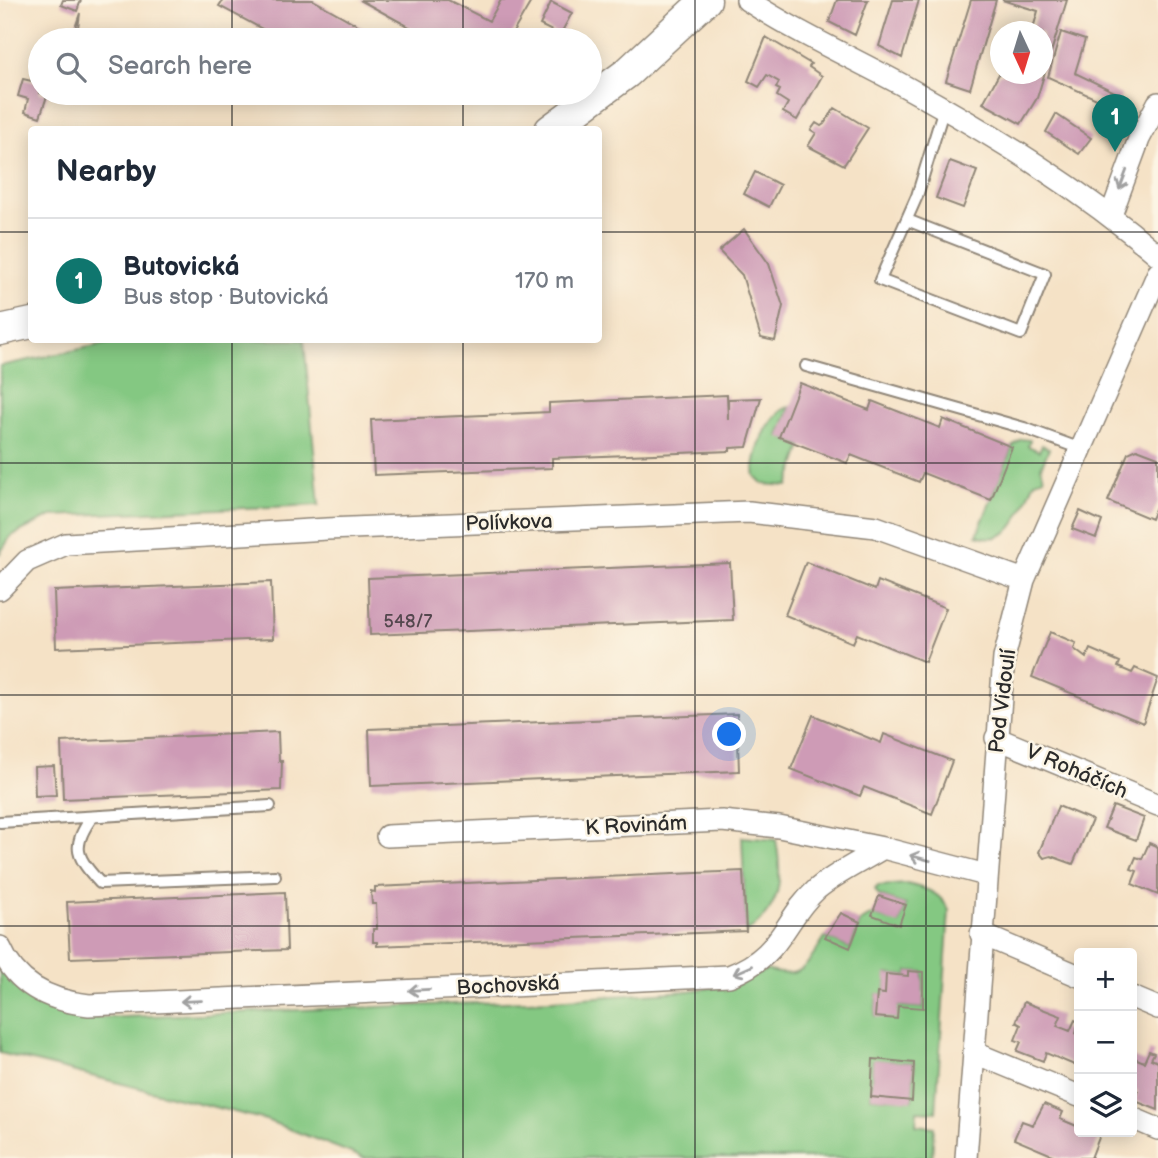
<!DOCTYPE html>
<html lang="en">
<head>
<meta charset="utf-8">
<style>
	:root { --surface:#fff; --page:#f2f2f3; --text:#1f2937; --muted:#747a83; --line:#e0e1e3; --accent:#0f766e }
	body { margin:0; font-family:"Balsamiq Sans",sans-serif; background:var(--page); color:var(--text) }
	.controls { position:absolute; right:21px; bottom:21px; display:grid; overflow:hidden; border-radius:7px; box-shadow:0 4px 18px #0003 }
	.controls button { width:63px; height:63px; display:grid; place-items:center; padding:0; border:0; border-bottom:2px solid var(--line); background:var(--surface); color:var(--text); font:35px sans-serif }
	.compass { position:absolute; left:990px; top:21px; width:63px; height:63px; border-radius:50%; background:var(--surface); box-shadow:0 4px 18px #0003; rotate:176deg }
	.you { position:absolute; left:730px; top:735px; width:24px; height:24px; margin:-18px; border:5px solid #fff; border-radius:50%; background:#1a73e8; box-shadow:0 0 0 10px #1a73e833 }
	.badge { display:grid; place-items:center; width:46px; height:46px; border-radius:50%; background:var(--accent); color:#fff; font-size:23px; font-weight:700 }
	.pin { position:absolute; translate:-50% -58px; filter:drop-shadow(0 2px 4px #0008) }
	.pin::after { content:''; position:absolute; top:37px; width:24px; height:21px; background:inherit; clip-path:polygon(0 0,100% 0,50% 100%) }
	.list { margin:0; padding:0; list-style:none }
	h2 { display:flex; justify-content:space-between; align-items:center; height:91px; margin:0; padding:0 28px; font-size:30px }
	h2 small { font-size:23px; font-weight:400; color:var(--muted) }
	.list li { display:grid; grid-template-columns:46px 1fr auto; gap:21px; align-items:center; box-sizing:border-box; height:126px; padding:0 28px; border-top:2px solid var(--line) }
	.list b { display:block; font-size:26px; white-space:nowrap }
	.list p { margin:0; font-size:23px; white-space:nowrap; color:var(--muted) }
	.list em { font-size:23px; font-style:normal; color:var(--muted) }
	.icon { flex:none; width:38px; height:38px; fill:none; stroke:currentColor; stroke-width:2; stroke-linecap:round; stroke-linejoin:round }
	.map { position:relative; flex:none; width:1158px; height:1158px; overflow:hidden }
	.search { position:absolute; background:var(--surface); box-shadow:0 4px 18px #0003; left:28px; top:28px; width:574px; height:77px; display:flex; align-items:center; gap:18px; box-sizing:border-box; padding:0 24px; border-radius:38px; color:var(--muted); font-size:26px }
	.panel { position:absolute; background:var(--surface); box-shadow:0 4px 18px #0003; left:28px; top:126px; width:574px; height:217px; border-radius:7px }
	.map>svg:first-child { display:block }
	.green { fill:#84c882; stroke:#587a56; stroke-width:2; fill-rule:evenodd }
	.building { fill:#ce9bb6 }
	.lines { fill:none; stroke-linecap:round; stroke-linejoin:round }
	.service-casing { stroke:#908678; stroke-width:14 }
	.minor-casing { stroke:#908678; stroke-width:24 }
	.secondary-casing { stroke:#908678; stroke-width:33 }
	.service { stroke:#fff; stroke-width:10 }
	.minor { stroke:#fff; stroke-width:21 }
	.secondary { stroke:#fff; stroke-width:30 }
	.oneway { stroke:#a0a0a0 }
	.grid { fill:none; stroke:#2b2b2b; stroke-width:2; stroke-opacity:0.55 }
	.labels { text-anchor:middle; stroke-width:5; stroke-linejoin:round; paint-order:stroke }
	.number-label { font-size:18px; fill:#54474e }
	.street-label { font-size:21px; fill:#2b2b2b; stroke:#fcf5e5 }
</style>
</head>
<body>
<div class="map">
<svg width="1158" height="1158" viewBox="0 0 1158 1158">
	<rect width="100%" height="100%" fill="#fcf5e5"/>
	<filter id="ink" filterUnits="userSpaceOnUse"><feTurbulence type="fractalNoise" baseFrequency=".0143" numOctaves="2"/><feDisplacementMap in="SourceGraphic" scale="14" xChannelSelector="R" yChannelSelector="G"/><feConvolveMatrix kernelMatrix="1 2 1 2 8 2 1 2 1" color-interpolation-filters="sRGB"/></filter>
	<filter id="wash" filterUnits="userSpaceOnUse"><feTurbulence type="fractalNoise" baseFrequency=".00686" numOctaves="4" result="noise"/><feDisplacementMap in="SourceGraphic" scale="28" xChannelSelector="R" yChannelSelector="G"/><feGaussianBlur stdDeviation="1.57" result="paint"/><feColorMatrix in="noise" values="0 0 0 0 0 0 0 0 0 0 0 0 0 0 0 0 0 1.4 0 .05"/><feComposite in="paint" operator="in"/></filter>
	<g filter="url(#wash)">
		<rect width="100%" height="100%" fill="#f5e2c6"/>
		<path class="green" d="M123,340H304L319,505L51,516L11,536L0,553V366Z
			M790,407L779,436L802,446L788,486L763,484L755,476C750,458 770,410 790,407Z
			M1021,439L1030,440L1028,446L1039,451L1042,445L1049,449L1041,467L1044,478L1035,481C1023,507 1013,549 977,535L1012,447Z
			M742,837L776,840C783,880 782,907 746,933Z
			M907,884C926,889 939,891 949,910L936,1112L917,1111L916,1125L934,1127L932,1158H364L266,1120L0,1053V969C25,1003 58,1015 98,1018L552,1000L687,991L739,984L766,970C803,981 806,966 825,937L850,948L860,922L872,915L899,924L906,905L879,896L875,889L878,886ZM908,971L923,972V1008L898,1006L875,1016L877,994H885L887,974L908,976ZM873,1060L914,1063L912,1100L871,1097Z"/>
		<g id="blocks">
			<path class="building" d="M63,0H81L77,11L61,5Z
				M223,0H313L370,32L366,40H283L219,6Z
				M360,0H448L489,21L501,0H532L512,34L524,40H433Z
				M837,0H868L855,35L829,22Z
				M893,0H919L902,58L879,46Z
				M971,0H996L970,89L946,81Z
				M1002,0H1067L1037,98L1021,124L983,103L999,74H1042V32H1032L1038,11Z
				M551,2L572,13L560,35L540,25Z
				M80,13L78,28L107,35L106,40H71Z
				M1061,32L1085,40L1075,73L1121,95L1119,102L1114,100L1112,106L1048,77Z
				M766,37L811,64L809,67L822,76L797,120L783,112L788,103L777,96L780,90L776,88L779,82L767,75L759,87L748,81Z
				M23,79L40,83V93H48L40,117L25,112L28,99L18,96Z
				M835,108L868,128L844,165L808,146L816,133L811,130L816,123L821,126L824,124Z
				M1056,114L1091,138L1079,154L1046,132Z
				M950,161L977,171L963,208L936,198Z
				M755,172L780,185L769,207L744,194Z
				M744,229L769,264L783,306L775,341L761,338L742,275L719,251Z
				M800,383L869,410L872,401L940,428L943,419L1012,447L991,500L923,473L919,482L851,455L847,463L779,437Z
				M727,395L728,420V399L761,398L747,447L730,448V451L552,458V468L374,475L371,420L549,412V403Z
				M1137,449L1158,457V502L1151,519L1108,501L1128,453Z
				M1080,511L1102,521L1096,538L1072,529Z
				M806,562L875,590L878,581L946,608L925,662L857,634L853,643L785,615Z
				M730,563L733,620L370,635L368,578Z
				M271,582L273,639L56,648L54,591Z
				M1050,632L1076,643L1074,649L1086,658L1090,649L1120,662L1118,667L1132,673L1135,668L1158,678L1143,723L1032,677Z
				M737,714L739,771L371,786L369,729Z
				M813,715L881,743L884,734L952,761L932,814L864,787L860,796L791,769Z
				M278,732L279,761H282L281,790L63,799L61,742Z
				M54,766L56,795L35,796L34,767Z
				M1058,806L1092,820L1073,864L1051,856L1044,858L1039,852Z
				M1113,806L1144,818L1136,840L1104,828Z
				M1149,843L1158,847V895L1132,884L1137,871L1131,869L1136,857L1142,859Z
				M743,871L746,931L377,946V942H373V929H377L376,904H372L371,891L375,892V887Z
				M285,892L287,950L70,958L67,902Z
				M879,896L906,905L899,925L872,915Z
				M841,913L860,922L850,948L825,937Z
				M908,971L923,972V1008L898,1006L897,1019L875,1017L877,993L885,994L886,974L908,976Z
				M1024,1002L1061,1016L1057,1026L1070,1031L1075,1020L1079,1022L1076,1034L1079,1035V1067L1046,1053L1043,1061L1017,1051L1021,1042L1015,1040L1021,1025L1016,1022Z
				M1149,1051L1154,1053L1151,1059L1158,1062V1110L1135,1101L1138,1091L1132,1089V1057L1144,1062Z
				M873,1059L914,1063L912,1101L871,1097Z
				M1044,1104L1063,1112L1060,1119L1079,1127V1132L1100,1135L1091,1158H1059L1014,1139L1022,1121L1033,1125Z"/>
		</g>
	</g>
	<g filter="url(#ink)">
		<use href="#blocks" fill-opacity="0" stroke="#908678" stroke-width="2"/>
		<g class="lines">
			<g class="service-casing">
				<path id="service" d="M907,220L1045,274L1021,334L880,280L917,196L944,108
					M806,366L1024,428L1081,449
					M92,817C70,848 77,857 100,883L275,876
					M0,822L270,806"/>
			</g>
			<g class="minor-casing">
				<path id="minor" d="M747,0C797,33 853,58 906,87C995,136 1081,189 1158,255
					M1111,215L1139,139L1158,103
					M0,589L27,561L66,544L327,529L749,512L876,527L1024,580
					M996,738L1158,805
					M387,836L722,821L779,827L883,848
					M981,934L1079,976
					M0,947C16,985 50,1001 89,1005L729,976C784,955 781,922 817,889C836,873 862,861 883,848L986,875
					M1132,997L1158,1008
					M975,1053L1079,1096
					M1132,1118L1158,1129
					M966,1158L1004,658L1024,580L1158,273"/>
			</g>
			<g class="secondary-casing">
				<path id="secondary" d="M550,130L627,73L706,0
					M0,330L32,323"/>
			</g>
			<use href="#service" class="service"/>
			<use href="#minor" class="minor"/>
			<use href="#secondary" class="secondary"/>
		</g>
		<defs><path id="oneway-shaft" d="M-6 0H5M1.5-3L5.5 0L1.5 3" fill="none" stroke-width="1.6" stroke-linecap="round" stroke-linejoin="round" transform="scale(1.75)"/></defs>
		<g class="oneway">
			<use href="#oneway-shaft" transform="translate(1123 180) rotate(111)"/>
			<use href="#oneway-shaft" transform="translate(920 858) rotate(-165)"/>
			<use href="#oneway-shaft" transform="translate(743 970) rotate(156)"/>
			<use href="#oneway-shaft" transform="translate(419 990) rotate(177)"/>
			<use href="#oneway-shaft" transform="translate(191 1001) rotate(178)"/>
		</g>
	</g>
	<path class="grid" d="M232,0V40M463,0V40M695,0V1158M926,0V1158M232,93V130M463,93V130M0,232H32M598,232H1158M232,340V1158M463,340V1158M0,463H1158M0,695H1158M0,926H1158"/>
	<g class="labels">
		<g class="number-label">
			<text x="408" y="627">548/7</text>
		</g>
		<g class="street-label">
			<text transform="translate(509 522) rotate(-2)" y="7">Polívkova</text>
			<text transform="translate(1002 701) rotate(-83)" y="7">Pod Vidoulí</text>
			<text transform="translate(1077 771) rotate(23)" y="7">V Roháčích</text>
			<text transform="translate(636 825) rotate(-3)" y="7">K Rovinám</text>
			<text transform="translate(508 985) rotate(-3)" y="7">Bochovská</text>
		</g>
	</g>
</svg>
<div class="controls">
<button>+</button>
<button>−</button>
<button><svg class="icon" aria-label="layers" viewBox="0 0 24 24"><path d="M12 4l9 5-9 5-9-5zM3 14l9 5 9-5"/></svg></button>
</div>
<svg class="compass" viewBox="-18 -18 36 36"><path d="M0-13l5 13h-10z" fill="#e53935"/><path d="M0 13l5-13h-10z" fill="#747a83"/></svg>
<div class="you"></div>
<div class="pin badge" style="left:1115px;top:152px">1</div>
<div class="search"><svg class="icon" aria-label="search" viewBox="0 0 24 24"><circle cx="10" cy="10" r="6"/><path d="M15 15l6 6"/></svg>Search here</div>
<section class="panel">
<h2>Nearby<small></small></h2>
<ul class="list">
<li><span class="badge">1</span><div><b>Butovická</b><p>Bus stop · Butovická</p></div><em>170 m</em></li>
</ul>
</section>
</div>
</body>
</html>
